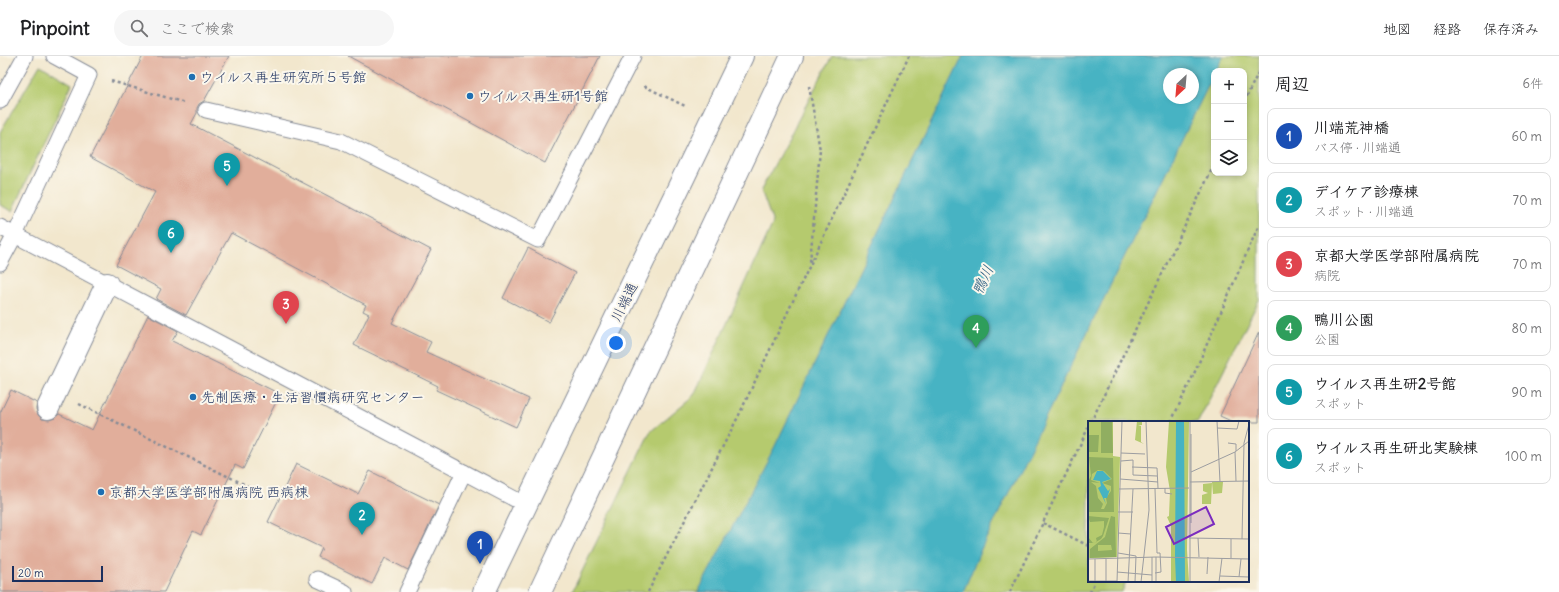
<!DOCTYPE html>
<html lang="ja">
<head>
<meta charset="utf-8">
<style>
	:root { --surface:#fff; --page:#f6f6f6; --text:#202124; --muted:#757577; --line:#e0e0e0; --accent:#2563eb }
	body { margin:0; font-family:Delius,"Klee One",sans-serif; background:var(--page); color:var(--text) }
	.controls { position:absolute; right:12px; top:12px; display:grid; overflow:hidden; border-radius:8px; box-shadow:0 2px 6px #0003 }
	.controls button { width:36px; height:36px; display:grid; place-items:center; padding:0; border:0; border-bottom:1px solid var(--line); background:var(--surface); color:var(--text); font:20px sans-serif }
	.compass { position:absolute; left:1163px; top:12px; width:36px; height:36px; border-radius:50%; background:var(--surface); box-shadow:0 2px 6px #0003; rotate:206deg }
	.scale { position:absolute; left:12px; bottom:10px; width:91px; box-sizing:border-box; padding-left:4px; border:2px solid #1b2f5e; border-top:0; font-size:11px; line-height:14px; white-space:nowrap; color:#1b2f5e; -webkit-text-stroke:3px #fbf7ec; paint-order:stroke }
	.you { position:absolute; left:616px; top:287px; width:14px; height:14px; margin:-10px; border:3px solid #fff; border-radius:50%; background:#1a73e8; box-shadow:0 0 0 6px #1a73e833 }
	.badge { display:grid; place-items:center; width:26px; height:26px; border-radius:50%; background:var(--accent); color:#fff; font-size:13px; font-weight:700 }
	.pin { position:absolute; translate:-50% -33px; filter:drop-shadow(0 1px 2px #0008) }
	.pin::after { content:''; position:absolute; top:21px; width:14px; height:12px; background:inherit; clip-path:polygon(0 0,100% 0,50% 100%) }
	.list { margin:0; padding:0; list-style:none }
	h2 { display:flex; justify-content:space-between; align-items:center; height:52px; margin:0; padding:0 16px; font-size:17px }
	h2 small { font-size:13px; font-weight:400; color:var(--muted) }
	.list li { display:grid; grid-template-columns:26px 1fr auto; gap:12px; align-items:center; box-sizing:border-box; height:56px; margin:0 8px 8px; padding:0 8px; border:1px solid var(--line); border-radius:8px }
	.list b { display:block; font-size:15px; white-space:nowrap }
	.list p { margin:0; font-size:13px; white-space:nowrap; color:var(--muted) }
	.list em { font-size:13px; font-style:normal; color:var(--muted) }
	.icon { flex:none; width:22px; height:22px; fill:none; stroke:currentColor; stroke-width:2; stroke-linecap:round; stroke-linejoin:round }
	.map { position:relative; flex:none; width:1259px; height:536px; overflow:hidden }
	header { display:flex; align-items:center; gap:24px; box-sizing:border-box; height:56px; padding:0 20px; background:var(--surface); border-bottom:1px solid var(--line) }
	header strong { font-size:19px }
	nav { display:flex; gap:22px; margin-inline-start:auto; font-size:14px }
	.search { width:280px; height:36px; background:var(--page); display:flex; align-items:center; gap:10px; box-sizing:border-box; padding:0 14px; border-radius:22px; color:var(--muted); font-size:15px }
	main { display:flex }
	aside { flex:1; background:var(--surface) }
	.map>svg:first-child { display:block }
	.green { fill:#b5ca6e; stroke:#687c66; fill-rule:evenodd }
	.water { fill:#46b3c3; stroke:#307190; fill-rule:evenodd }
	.building { fill:#e1ae9b }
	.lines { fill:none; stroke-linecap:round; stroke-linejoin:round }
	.service-casing { stroke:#868b96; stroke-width:17 }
	.pedestrian-casing { stroke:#868b96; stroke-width:24 }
	.tertiary-casing { stroke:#868b96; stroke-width:24 }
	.path { stroke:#868b96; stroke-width:2.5; stroke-dasharray:3 3; stroke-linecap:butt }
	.service { stroke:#fff; stroke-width:15 }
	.pedestrian { stroke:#fff; stroke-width:22 }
	.tertiary { stroke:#fff; stroke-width:22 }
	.poi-dot { fill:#1f6fb2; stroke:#fbf7ec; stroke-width:1.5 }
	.labels { text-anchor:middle; stroke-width:4; stroke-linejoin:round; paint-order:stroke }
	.poi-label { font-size:14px; fill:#1b2f5e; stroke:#fbf7ec; text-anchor:start }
	.street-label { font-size:14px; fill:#1b2f5e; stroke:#fbf7ec }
	.water-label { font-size:15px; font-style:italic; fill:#2a5d81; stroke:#fbf7ec }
	.inset-road { fill:none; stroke:#9c9da1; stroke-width:1 }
	.view { fill:#7b2cbf; fill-opacity:0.15; stroke:#7b2cbf; stroke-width:2 }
	.inset-edge { fill:none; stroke:#1b2f5e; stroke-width:2 }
</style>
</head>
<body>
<header>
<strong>Pinpoint</strong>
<div class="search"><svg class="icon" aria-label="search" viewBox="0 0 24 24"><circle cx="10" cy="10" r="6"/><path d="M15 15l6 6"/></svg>ここで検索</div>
<nav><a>地図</a><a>経路</a><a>保存済み</a></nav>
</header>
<main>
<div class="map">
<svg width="1259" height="536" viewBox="0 0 1259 536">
	<rect width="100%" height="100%" fill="#fbf7ec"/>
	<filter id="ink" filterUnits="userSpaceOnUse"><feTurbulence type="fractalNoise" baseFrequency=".025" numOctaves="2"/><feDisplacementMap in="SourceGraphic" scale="8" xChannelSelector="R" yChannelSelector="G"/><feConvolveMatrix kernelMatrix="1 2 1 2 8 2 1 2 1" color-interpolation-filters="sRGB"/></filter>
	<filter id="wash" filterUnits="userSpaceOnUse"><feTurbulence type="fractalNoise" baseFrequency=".012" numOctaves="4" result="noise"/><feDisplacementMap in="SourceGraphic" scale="16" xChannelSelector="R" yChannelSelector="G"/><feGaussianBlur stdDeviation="0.9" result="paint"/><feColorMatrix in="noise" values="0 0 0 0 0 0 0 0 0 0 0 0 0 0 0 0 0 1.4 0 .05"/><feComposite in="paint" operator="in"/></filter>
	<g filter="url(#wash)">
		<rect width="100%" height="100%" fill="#f2e7cd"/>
		<path class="green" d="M832,0H1259V244L1198,366H1089V525H1126L1122,536H572L650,376L694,339L773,167L761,134ZM1214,15H1244V117H1214ZM1169,18H1193V42H1169Z
			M40,9L72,28L12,155L0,149V76Z"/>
		<path class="water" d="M963,0H1223L1216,15H1214V18L982,491L963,536H698L774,392ZM1169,18H1193V42H1169Z"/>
		<g id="blocks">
			<path class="building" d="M143,0H229L204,45L199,48L197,52V57L191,68L431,194L392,267L431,286L426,296L529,343L516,371L436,334L438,330L354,289L369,258L363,255L366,249L231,177L186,259L156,243L161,233L116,209L155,136L90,101Z
				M348,0H600L545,107Z
				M528,192L575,217L549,266L503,242Z
				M148,259L178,275L172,285L280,338L243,413L235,409L201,479L193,475L164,536H0V357L11,334L37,347L36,353L38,359L42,363L49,364L55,362L59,358L92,374Z
				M1259,276V366H1233L1220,360Z
				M296,408L358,438L370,415L439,449L408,514L385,502L372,528L318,501L322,492L268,466Z"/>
		</g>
	</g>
	<g filter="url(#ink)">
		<use href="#blocks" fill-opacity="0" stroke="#868b96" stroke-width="1"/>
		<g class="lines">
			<g class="service-casing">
				<path id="service" d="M0,45L25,0
					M206,54L341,85L538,184L633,0
					M0,171L15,179L89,19L54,0
					M0,207L15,179L526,449
					M317,523L345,536
					M407,536L464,416"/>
			</g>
			<g class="pedestrian-casing">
				<path id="pedestrian" d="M48,352L107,228"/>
			</g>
			<g class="tertiary-casing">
				<path id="tertiary" d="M484,536L742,0
					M540,536L792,0"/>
			</g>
			<path class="path" d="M111,25L185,47
				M644,30L687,51
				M809,30L820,94L810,206
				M1244,46L1259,15
				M79,348L258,435
				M1091,366L1214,109
				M1171,366L1193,320L1259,169
				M1043,467L1089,490
				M648,536L739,359L909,0
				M1010,536L1089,370
				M1090,536L1095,525"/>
			<use href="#service" class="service"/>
			<use href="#pedestrian" class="pedestrian"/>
			<use href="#tertiary" class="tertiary"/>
		</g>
	</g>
	<g class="poi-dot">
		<circle cx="192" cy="21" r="4"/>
		<circle cx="470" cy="40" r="4"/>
		<circle cx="193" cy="341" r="4"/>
		<circle cx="101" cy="436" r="4"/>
	</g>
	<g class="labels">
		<g class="poi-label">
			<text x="200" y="26">ウイルス再生研究所５号館</text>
			<text x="478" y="45">ウイルス再生研1号館</text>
			<text x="201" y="346">先制医療・生活習慣病研究センター</text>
			<text x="109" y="441">京都大学医学部附属病院 西病棟</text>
		</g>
		<g class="street-label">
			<text transform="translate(624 246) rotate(-64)" y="5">川端通</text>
		</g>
		<g class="water-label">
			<text transform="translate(983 224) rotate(-65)" y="5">鴨川</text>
		</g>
	</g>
	<g transform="translate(1088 365)">
		<rect width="161" height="161" fill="#f2e7cd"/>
		<path d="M0,0H25V35L32,36L29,136L0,137ZM49,0H54V4H50L53,5V21L56,23L47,19ZM81,0H101L99,129L101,161H83V105L79,96L81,95L82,70L78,46ZM124,61H135L134,72L125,73ZM124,62L123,83H114V74L120,72L115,70V63Z" fill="#b5ca6e"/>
		<path d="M13,0H24L25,32H13ZM0,14H11L10,31H0ZM1,36L25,37L26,91H0V60L3,55ZM10,49L16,50L24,58L14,62L23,65V70L18,77L19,82L16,88H13L15,83L10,77L8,65L3,61L12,62L3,59L4,53ZM0,95L21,97L15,115L13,118L8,121L6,122H0V116L5,122L9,121L8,117L14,114L16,106V100L2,101ZM23,95L27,96L28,136L2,137V128L17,116ZM10,124H23L24,129L10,130Z" fill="#90ae61" fill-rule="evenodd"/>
		<path d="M88,0H96L97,161H88L87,136ZM9,50H15L23,58L14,61L20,70L22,68L19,77H16L18,83L10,67L13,65L12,60L5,59Z" fill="#46b3c3"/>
		<path class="inset-road" d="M129,0L132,61M129,7L149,8L151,0M140,22L148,23V30M147,31L148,60M33,32L57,33M33,40L45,39V54L69,55M44,46L69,47L70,67M103,51L147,31L161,20M32,58L70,61M102,61L161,60M77,67V72L84,73M31,68L101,67M67,68L69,132H72L73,151L67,152M30,91H45M103,102V13M30,112L43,113M101,117L161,118M110,117L111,136M154,118L156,22L161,3M30,132L48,135L47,161M68,136V161M143,137V118M0,138L68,136L161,138M29,151L64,154M119,153L120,136M132,155L161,156M151,156L153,138M0,160H29M7,160V138M18,161V138M29,161L34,0M40,161L45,68M53,161L61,89L58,0M64,161V136M102,161V0M131,161L134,137"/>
		<path class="view" d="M118,86L126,103L86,123L78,106Z"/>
		<rect width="161" height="161" class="inset-edge"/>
	</g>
</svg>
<div class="controls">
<button>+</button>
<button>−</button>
<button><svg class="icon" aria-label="layers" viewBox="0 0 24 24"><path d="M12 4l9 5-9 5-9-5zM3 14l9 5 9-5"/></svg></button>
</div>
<svg class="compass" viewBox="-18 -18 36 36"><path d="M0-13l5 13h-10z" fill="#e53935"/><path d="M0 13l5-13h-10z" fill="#757577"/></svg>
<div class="scale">20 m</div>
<div class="you"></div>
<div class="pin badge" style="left:480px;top:508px;background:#1a4fb4">1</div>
<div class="pin badge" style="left:362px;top:479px;background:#0f9aa8">2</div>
<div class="pin badge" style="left:286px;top:268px;background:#e0444e">3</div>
<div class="pin badge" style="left:976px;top:292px;background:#2e9e5b">4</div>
<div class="pin badge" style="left:227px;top:130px;background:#0f9aa8">5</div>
<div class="pin badge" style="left:171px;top:197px;background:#0f9aa8">6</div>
</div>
<aside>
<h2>周辺<small>6件</small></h2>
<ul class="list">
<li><span class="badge" style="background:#1a4fb4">1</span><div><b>川端荒神橋</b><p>バス停 · 川端通</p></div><em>60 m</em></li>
<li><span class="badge" style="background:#0f9aa8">2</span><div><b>デイケア診療棟</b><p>スポット · 川端通</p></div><em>70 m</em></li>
<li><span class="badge" style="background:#e0444e">3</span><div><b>京都大学医学部附属病院</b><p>病院</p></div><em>70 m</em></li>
<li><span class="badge" style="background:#2e9e5b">4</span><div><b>鴨川公園</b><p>公園</p></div><em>80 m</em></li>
<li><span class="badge" style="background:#0f9aa8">5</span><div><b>ウイルス再生研2号館</b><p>スポット</p></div><em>90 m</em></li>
<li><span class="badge" style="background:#0f9aa8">6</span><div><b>ウイルス再生研北実験棟</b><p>スポット</p></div><em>100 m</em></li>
</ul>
</aside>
</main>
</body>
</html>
